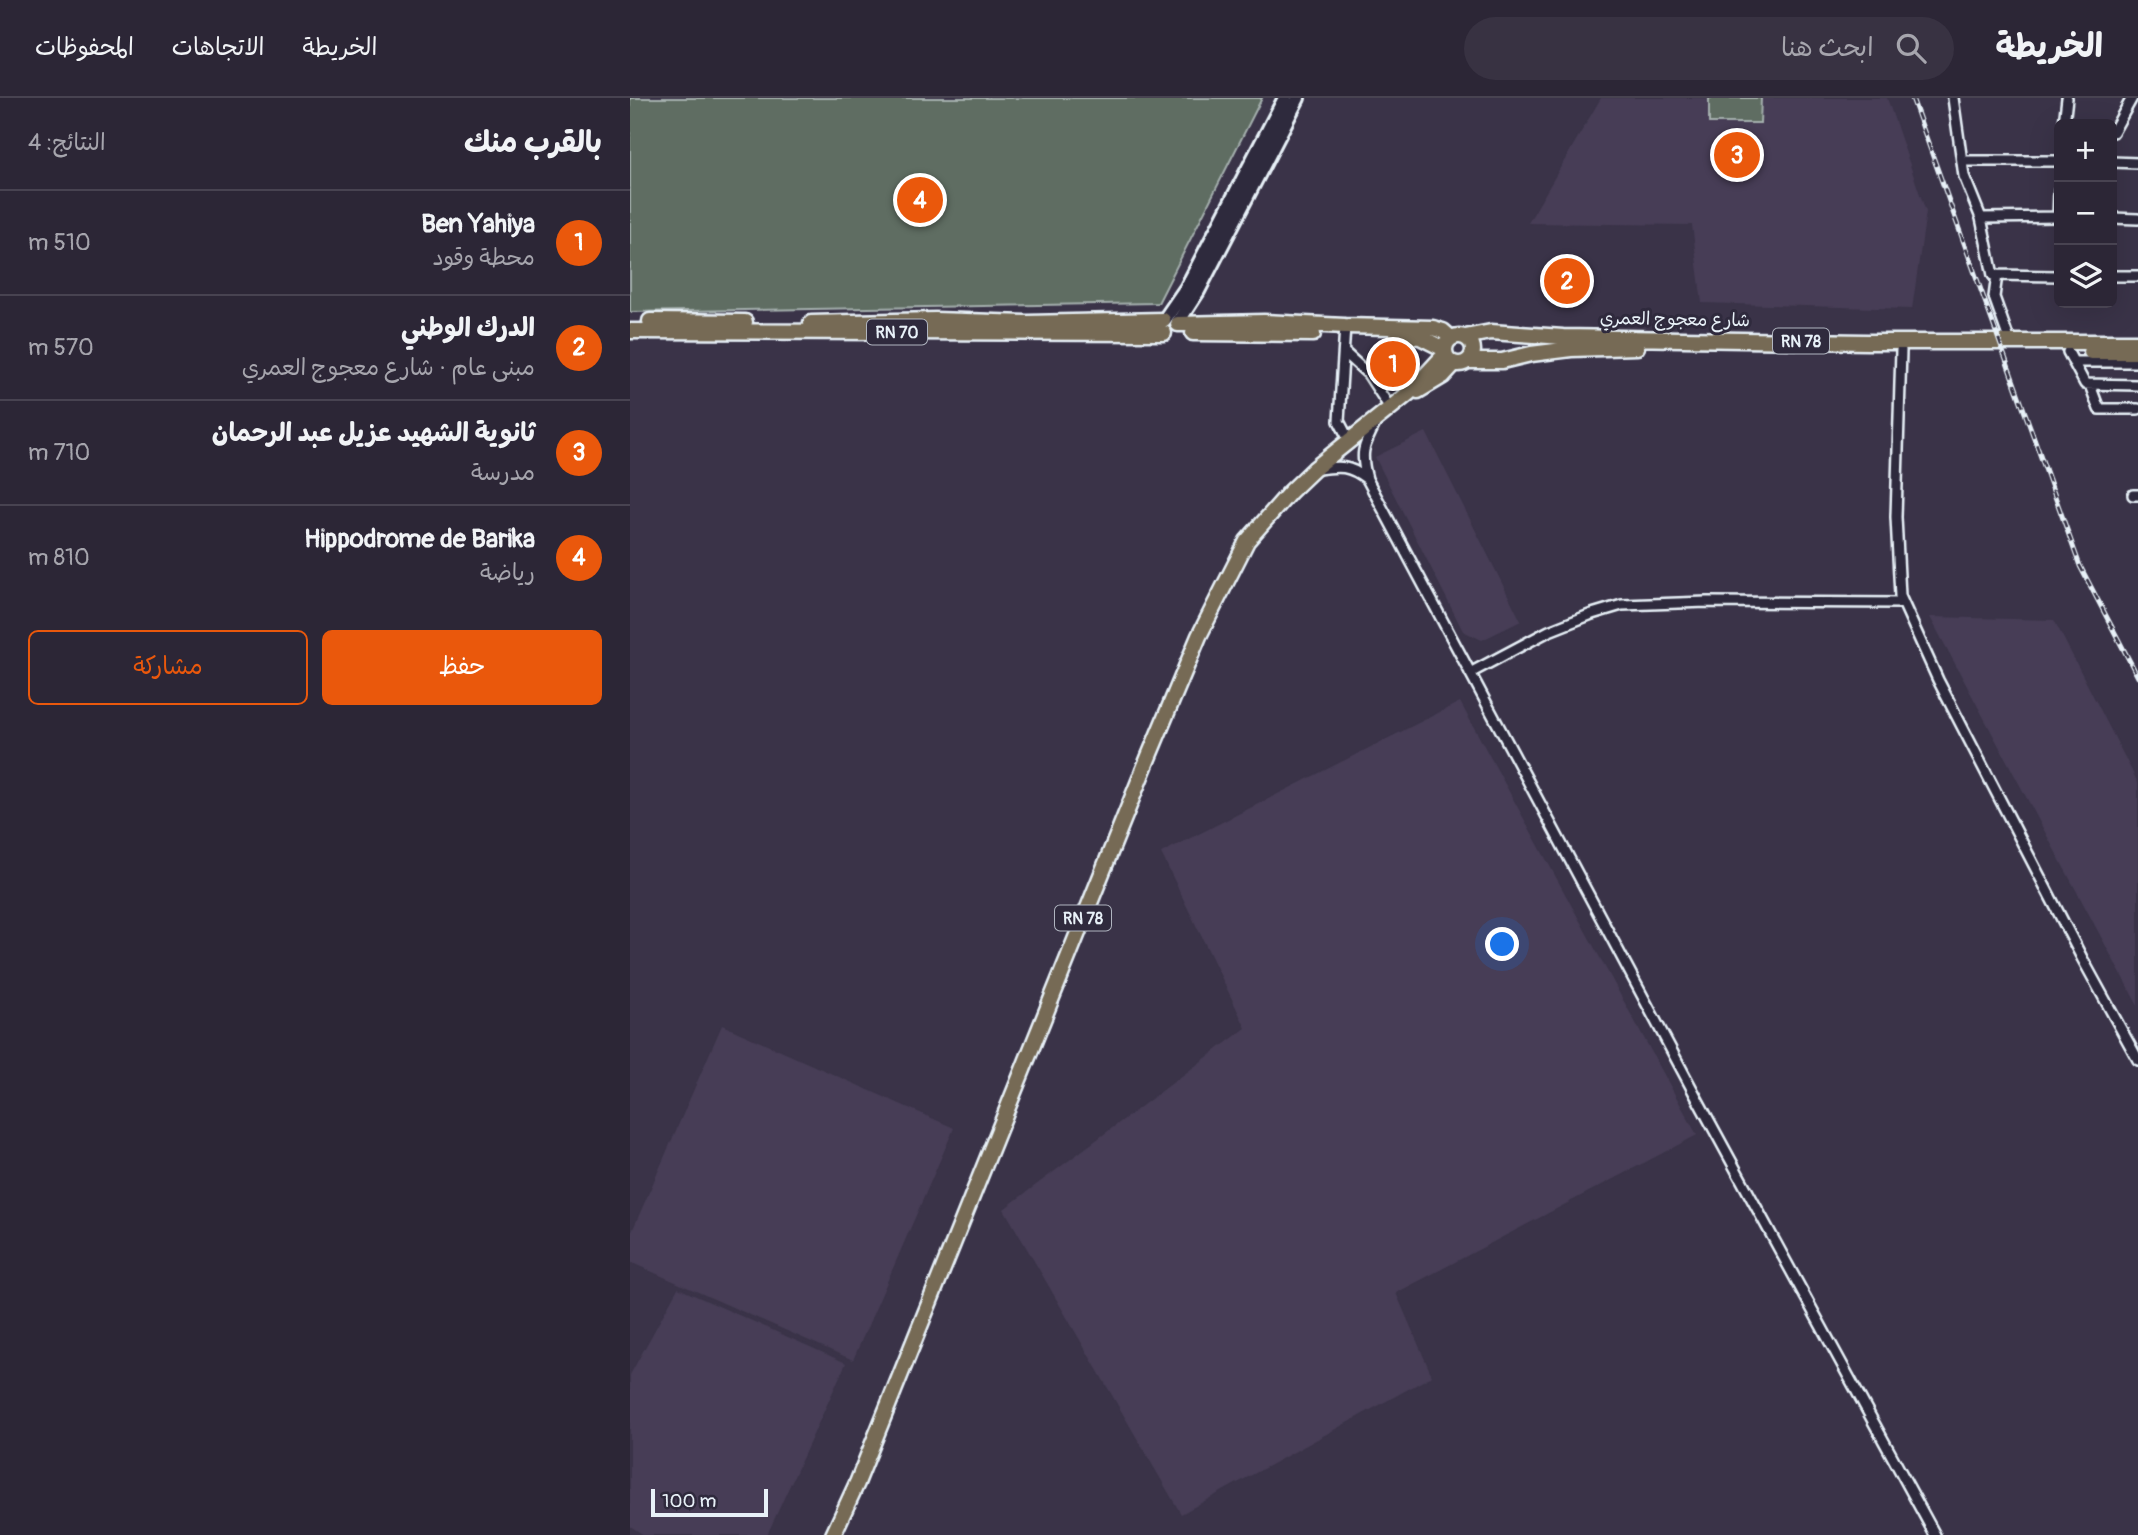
<!DOCTYPE html>
<html lang="ar">
<head>
<meta charset="utf-8">
<style>
	:root { --surface:#2c2636; --page:#383242; --text:#f1f3f6; --muted:#a6a5ad; --line:#484351; --accent:#ea580c }
	body { margin:0; font-family:Pangolin,"Playpen Sans Arabic",sans-serif; background:var(--page); color:var(--text); direction:rtl }
	.controls { position:absolute; right:21px; top:21px; display:grid; overflow:hidden; border-radius:10px; box-shadow:0 7px 28px #0002 }
	.controls button { width:63px; height:63px; display:grid; place-items:center; padding:0; border:0; border-bottom:2px solid var(--line); background:var(--surface); color:var(--text); font:35px sans-serif }
	.scale { position:absolute; left:21px; bottom:18px; width:117px; box-sizing:border-box; padding-left:7px; border:4px solid #e8f1f8; border-top:0; font-size:19px; line-height:24px; white-space:nowrap; color:#e8f1f8; -webkit-text-stroke:5px #2f2a3d; paint-order:stroke }
	.you { position:absolute; left:873px; top:847px; width:24px; height:24px; margin:-18px; border:5px solid #fff; border-radius:50%; background:#1a73e8; box-shadow:0 0 0 10px #1a73e833 }
	.badge { display:grid; place-items:center; width:46px; height:46px; border-radius:50%; background:var(--accent); color:#fff; font-size:23px; font-weight:700 }
	.pin { position:absolute; translate:-50% -50%; border:4px solid #fff; box-shadow:0 2px 7px #0006 }
	.list { margin:0; padding:0; list-style:none }
	h2 { display:flex; justify-content:space-between; align-items:center; height:91px; margin:0; padding:0 28px; font-size:30px }
	h2 small { font-size:23px; font-weight:400; color:var(--muted) }
	.list li { display:grid; grid-template-columns:46px 1fr auto; gap:21px; align-items:center; box-sizing:border-box; height:105px; padding:0 28px; border-top:2px solid var(--line) }
	.list b { display:block; font-size:26px; white-space:nowrap }
	.list p { margin:0; font-size:23px; white-space:nowrap; color:var(--muted) }
	.list em { font-size:23px; font-style:normal; color:var(--muted) }
	.actions { display:flex; gap:14px; padding:21px 28px }
	.actions a { flex:1; padding:16px 0; border:2px solid var(--accent); border-radius:10px; text-align:center; font-size:24px; color:var(--accent) }
	.actions .main { background:var(--accent); color:#fff }
	.icon { flex:none; width:38px; height:38px; fill:none; stroke:currentColor; stroke-width:2; stroke-linecap:round; stroke-linejoin:round }
	.map { position:relative; flex:none; width:1508px; height:1437px; overflow:hidden; direction:ltr }
	header { display:flex; align-items:center; gap:42px; box-sizing:border-box; height:98px; padding:0 35px; background:var(--surface); border-bottom:2px solid var(--line) }
	header strong { font-size:33px }
	nav { display:flex; gap:38px; margin-inline-start:auto; font-size:24px }
	.search { width:490px; height:63px; background:var(--page); display:flex; align-items:center; gap:18px; box-sizing:border-box; padding:0 24px; border-radius:38px; color:var(--muted); font-size:26px }
	main { display:flex }
	aside { flex:1; background:var(--surface) }
	.map>svg:first-child { display:block }
	.built { fill:#473e56 }
	.green { fill:#5f6d62; stroke:#a4afad; stroke-width:2 }
	.lines { fill:none; stroke-linecap:round; stroke-linejoin:round }
	.street-casing { stroke:#e8f1f8; stroke-width:14 }
	.secondary-casing { stroke:#e8f1f8; stroke-width:18 }
	.primary-casing { stroke:#e8f1f8; stroke-width:19 }
	.street { stroke:#2f2a3d; stroke-width:9 }
	.secondary { stroke:#2f2a3d; stroke-width:12 }
	.primary { stroke:#766a55; stroke-width:14 }
	.rail-casing { stroke:#e8f1f8; stroke-width:5 }
	.rail { stroke:#2f2a3d; stroke-width:2.5; stroke-dasharray:8; stroke-linecap:butt }
	.labels { text-anchor:middle; stroke-width:6; stroke-linejoin:round; paint-order:stroke }
	.shield { fill:#2f2a3d; stroke:#b0b5c0; stroke-width:2 }
	.shield-label { font-size:16px; font-weight:bold; fill:#e8f1f8 }
	.street-label { font-size:18px; fill:#e8f1f8; stroke:#2f2a3d }
</style>
</head>
<body>
<header>
<strong>الخريطة</strong>
<div class="search"><svg class="icon" aria-label="search" viewBox="0 0 24 24"><circle cx="10" cy="10" r="6"/><path d="M15 15l6 6"/></svg>ابحث هنا</div>
<nav><a>الخريطة</a><a>الاتجاهات</a><a>المحفوظات</a></nav>
</header>
<main>
<div class="map">
<svg width="1508" height="1437" viewBox="0 0 1508 1437">
	<rect width="100%" height="100%" fill="#3a3348"/>
	<filter id="ink" filterUnits="userSpaceOnUse"><feTurbulence type="fractalNoise" baseFrequency=".0143" numOctaves="2"/><feDisplacementMap in="SourceGraphic" scale="14" xChannelSelector="R" yChannelSelector="G"/><feConvolveMatrix kernelMatrix="1 2 1 2 8 2 1 2 1" color-interpolation-filters="sRGB"/></filter>
	<g filter="url(#ink)">
		<path class="built" d="M971,0H1257L1296,114L1282,211L1072,205L1062,127L898,125Z
			M796,334L891,523L852,542L833,533L745,359Z
			M1300,519L1424,522L1508,685V908Z
			M830,604L1067,1037L766,1195L802,1278L551,1416L374,1111L616,930L531,755Z
			M92,927L324,1030L223,1262L0,1164V1138Z
			M48,1190L216,1265L137,1437H14L0,1428V1277Z"/>
		<path class="green" d="M0,0H632L528,205L0,214Z
			M1079,0H1131L1130,25H1079Z"/>
		<g class="lines">
			<g class="street-casing">
				<path id="street" d="M1323,0L1334,78L1351,120L1363,177L1429,178
					M1434,26L1437,0
					M1483,34L1502,0
					M1333,63H1429
					M1482,64L1508,65
					M1428,119L1429,92
					M1351,120L1429,119
					M1482,120L1508,121
					M1367,177L1364,199L1380,244
					M1482,178H1508
					M715,228L709,323L719,342
					M1271,252L1266,419L1270,498L1308,582L1452,860L1508,962
					M714,254L738,276L760,310
					M1438,254L1455,286L1508,287
					M1443,264H1508
					M1460,287L1469,311H1508
					M688,371C710,368 719,367 737,381C730,355 733,349 745,326
					M737,381L1069,1004L1305,1437
					M1503,397H1508
					M840,575L919,533L962,516L992,507L1077,504L1273,505"/>
			</g>
			<g class="secondary-casing">
				<path id="secondary" d="M535,221L557,189L655,0
					M548,224L568,193L668,0"/>
			</g>
			<g class="primary-casing">
				<path id="primary" d="M20,223L115,224
					M181,225L305,222L397,225L533,222
					M548,226L634,224L715,228L803,230L813,233L821,240
					M0,233L534,235
					M563,235L683,236
					M766,237L790,239L814,251
					M815 252a14 14 0 1 1 28 0a14 14 0 1 1-28 0Z
					M835,239L861,234L933,239L1237,244H1508
					M1461,254H1508
					M838,263H872L901,256L941,251L1007,249
					M788,293L813,278L824,266
					M203,1437L227,1385L519,658L569,538L617,443L660,394L684,371L779,295L815,256"/>
			</g>
			<use href="#street" class="street"/>
			<use href="#secondary" class="secondary"/>
			<use href="#primary" class="primary"/>
			<g class="rail-casing">
				<path id="rail" d="M1282,0L1450,468L1508,579"/>
			</g>
			<use href="#rail" class="rail"/>
		</g>
	</g>
	<g class="labels">
		<g class="shield">
			<rect x="237" y="221.5" width="60" height="25" rx="5"/>
			<rect x="1143" y="230.5" width="56" height="25" rx="5"/>
			<rect x="425" y="807.5" width="56" height="25" rx="5"/>
		</g>
		<g class="shield-label">
			<text x="267" y="240">RN 70</text>
			<text x="1171" y="249">RN 78</text>
			<text x="453" y="826">RN 78</text>
		</g>
		<g class="street-label">
			<text transform="translate(1045 221) rotate(1)" y="6">شارع معجوج العمري</text>
		</g>
	</g>
</svg>
<div class="controls">
<button>+</button>
<button>−</button>
<button><svg class="icon" aria-label="layers" viewBox="0 0 24 24"><path d="M12 4l9 5-9 5-9-5zM3 14l9 5 9-5"/></svg></button>
</div>
<div class="scale">100 m</div>
<div class="you"></div>
<div class="pin badge" style="left:763px;top:266px">1</div>
<div class="pin badge" style="left:937px;top:183px">2</div>
<div class="pin badge" style="left:1107px;top:57px">3</div>
<div class="pin badge" style="left:290px;top:102px">4</div>
</div>
<aside>
<h2>بالقرب منك<small>النتائج: 4</small></h2>
<ul class="list">
<li><span class="badge">1</span><div><b>Ben Yahiya</b><p>محطة وقود</p></div><em>510 m</em></li>
<li><span class="badge">2</span><div><b>الدرك الوطني</b><p>مبنى عام · شارع معجوج العمري</p></div><em>570 m</em></li>
<li><span class="badge">3</span><div><b>ثانوية الشهيد عزيل عبد الرحمان</b><p>مدرسة</p></div><em>710 m</em></li>
<li><span class="badge">4</span><div><b>Hippodrome de Barika</b><p>رياضة</p></div><em>810 m</em></li>
</ul>
<div class="actions"><a class="main">حفظ</a><a>مشاركة</a></div>
</aside>
</main>
</body>
</html>
